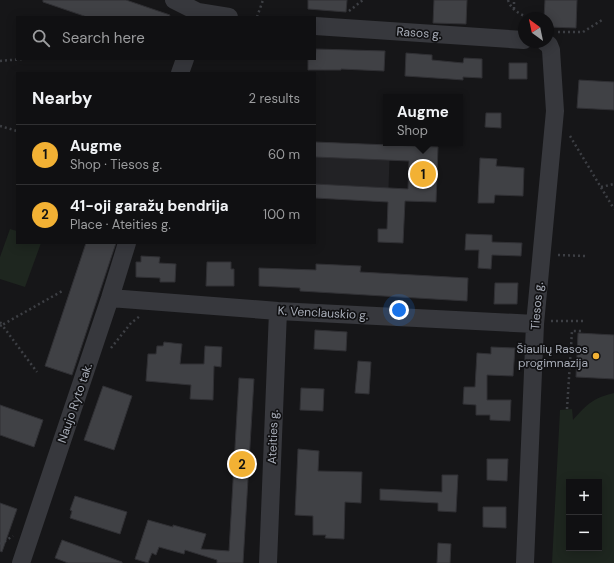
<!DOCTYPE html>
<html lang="en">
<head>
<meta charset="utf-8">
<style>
	:root { --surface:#101012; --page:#19191b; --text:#f1f3f6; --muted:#9c9d9f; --line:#303032; --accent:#f2b134 }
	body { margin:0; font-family:"DM Sans",sans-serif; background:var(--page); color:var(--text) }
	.controls { position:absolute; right:12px; bottom:12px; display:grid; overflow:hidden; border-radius:0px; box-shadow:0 2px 10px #0003 }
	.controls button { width:36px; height:36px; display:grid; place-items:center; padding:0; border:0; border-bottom:1px solid var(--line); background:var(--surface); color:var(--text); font:20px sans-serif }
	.compass { position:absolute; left:518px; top:12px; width:36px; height:36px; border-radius:50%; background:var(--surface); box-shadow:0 2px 10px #0003; rotate:327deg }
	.you { position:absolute; left:399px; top:310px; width:14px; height:14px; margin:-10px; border:3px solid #fff; border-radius:50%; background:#1a73e8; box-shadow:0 0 0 6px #1a73e833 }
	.badge { display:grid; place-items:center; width:26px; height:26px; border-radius:50%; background:var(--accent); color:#111; font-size:13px; font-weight:700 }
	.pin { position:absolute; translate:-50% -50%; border:2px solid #fff; box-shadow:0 1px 4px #0006 }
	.popup { position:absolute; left:383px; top:94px; width:80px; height:52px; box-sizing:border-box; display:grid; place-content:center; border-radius:0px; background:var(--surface); filter:drop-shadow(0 1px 3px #0005); font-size:13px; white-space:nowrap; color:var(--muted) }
	.popup b { font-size:15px; color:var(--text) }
	.popup::after { content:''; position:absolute; left:50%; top:100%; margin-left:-8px; border:8px solid transparent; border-top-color:var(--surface) }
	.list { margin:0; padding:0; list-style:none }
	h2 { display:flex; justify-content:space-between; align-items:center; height:52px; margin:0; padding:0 16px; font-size:17px }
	h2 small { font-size:13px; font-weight:400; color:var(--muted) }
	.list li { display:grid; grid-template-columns:26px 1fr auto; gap:12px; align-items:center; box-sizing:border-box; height:60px; padding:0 16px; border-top:1px solid var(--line) }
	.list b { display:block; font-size:15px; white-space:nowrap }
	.list p { margin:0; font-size:13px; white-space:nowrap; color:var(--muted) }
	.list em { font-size:13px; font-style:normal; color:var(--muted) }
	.icon { flex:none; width:22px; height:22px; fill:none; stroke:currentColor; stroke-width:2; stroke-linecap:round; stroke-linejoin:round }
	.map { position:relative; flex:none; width:614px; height:563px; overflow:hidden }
	.search { position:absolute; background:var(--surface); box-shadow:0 2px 10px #0003; left:16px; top:16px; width:300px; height:44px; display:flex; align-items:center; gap:10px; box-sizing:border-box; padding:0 14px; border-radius:0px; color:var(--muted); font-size:15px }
	.panel { position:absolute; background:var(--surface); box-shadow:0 2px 10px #0003; left:16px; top:72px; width:300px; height:172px; border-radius:0px }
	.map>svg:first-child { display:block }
	.built { fill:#222225 }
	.green { fill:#1e261f; fill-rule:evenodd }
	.building { fill:#404145; stroke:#303034 }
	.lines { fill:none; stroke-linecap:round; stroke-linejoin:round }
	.path { stroke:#3d3f44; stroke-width:2.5; stroke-dasharray:2 3; stroke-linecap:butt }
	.minor { stroke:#37383d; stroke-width:18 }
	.poi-dot { fill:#f2b134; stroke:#111113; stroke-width:1.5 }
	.labels { text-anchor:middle; stroke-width:3.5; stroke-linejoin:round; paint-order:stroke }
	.street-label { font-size:12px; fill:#a8adb8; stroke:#111113 }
	.poi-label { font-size:12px; fill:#a8adb8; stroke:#111113; text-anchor:end }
</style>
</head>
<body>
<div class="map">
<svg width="614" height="563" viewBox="0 0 614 563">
	<rect width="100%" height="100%" fill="#161618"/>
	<path class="built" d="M315,142L390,145L388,202L315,198Z"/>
	<path class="green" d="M10,229L17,231V243H41L25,287L0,279V257Z
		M614,393V563H552L560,410L572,409L573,420C587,404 593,398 614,393ZM569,482H599V548H569Z"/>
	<path class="building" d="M43,0H126L170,15L169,17H87L43,2Z
		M308,0H347L346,12L308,9Z
		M434,0H467L466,24L433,23Z
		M545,0H577L576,28L548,27V18H544Z
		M316,49L385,51L384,71L341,69V70H308V59H315Z
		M406,53L432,55V60L463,63L464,58L482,59V78L463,77V80L450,79L405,76Z
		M509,63H527V79H509Z
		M579,80L614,82V110L577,108Z
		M486,113H501V128L485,127Z
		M315,142L438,147L436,202L405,201L403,243L378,242V229H387L388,202L315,198V184L408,189L409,161L315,157Z
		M480,158L497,159L496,166L524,168L523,196L495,195L494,203H478Z
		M466,234L492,235V242L522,243L521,256L492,255L491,269L478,268L479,250H465Z
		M86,243H116L72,375L45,366Z
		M141,256L160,257L159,263L176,264L175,282H160V278L136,277V262H141Z
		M207,262H231V269H234V286H206Z
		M316,264L361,266L360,272L468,278L467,301L300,291V288L259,286V268L316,270Z
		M495,283H518L517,304H494Z
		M315,330L347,332L346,351L314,349Z
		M578,333L614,335V379L576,377Z
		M164,342L182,344L180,364H204L205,346L222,347L221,367L214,366L213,400L190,399L191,385L146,381L148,354H156L157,346H163Z
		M491,347L515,348L513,376L487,375V400H511L510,421L490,420V415H476V405L463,404L464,387H475L477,353L491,354Z
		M358,361L371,362L369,394L355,393Z
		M239,378L254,379L243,563H217V560L185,550L184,554L159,547L156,555L152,553L148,563L135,559L148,520L173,527V525L206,534L201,549L229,551Z
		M103,386L132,396L114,450L84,440Z
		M301,388L324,389L323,411L300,410Z
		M0,405L43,420L34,447L0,435Z
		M298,449L319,451L318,471L362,472L361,503L345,502L344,539L325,538L326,535H313V516L295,515Z
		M487,459H508L507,481L487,480Z
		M442,475H458L456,512L438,511V503L380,500V489L442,492Z
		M75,496L127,512L120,534L70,518L72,511L70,510Z
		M0,503L17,509L2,552L0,551Z
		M483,507H506V528L483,527Z
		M62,540L122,562V563H68L55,558Z
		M438,543L451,544L450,563H437Z"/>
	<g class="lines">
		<path class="path" d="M508,0C511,10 521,15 530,18
			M514,9V0
			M349,11L363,0
			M257,17L263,0
			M558,32H583L602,20
			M0,61L22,59
			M0,126L17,131
			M570,136L614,209
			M601,187L614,184
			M558,255L585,256
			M551,321H583
			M0,322L2,325L64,290
			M0,326L2,325L37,372
			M111,348L131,323L140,316
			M567,409L572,331H583
			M0,544L13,536"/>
		<path class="minor" d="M174,0L198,12L229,17
			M315,26L524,40
			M180,73L185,59
			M110,298L278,311L535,324
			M21,563L110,298L127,243
			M268,563L278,311
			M525,563L535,324L555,111L551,50L549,45L545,42"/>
	</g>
	<circle class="poi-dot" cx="596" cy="356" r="4"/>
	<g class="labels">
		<g class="street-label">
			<text transform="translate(419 33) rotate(4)" y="4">Rasos g.</text>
			<text transform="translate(537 306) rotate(-85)" y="4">Tiesos g.</text>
			<text transform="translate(323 313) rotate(3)" y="4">K. Venclauskio g.</text>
			<text transform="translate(75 403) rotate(-71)" y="4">Naujo Ryto tak.</text>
			<text transform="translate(273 437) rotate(-88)" y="4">Ateities g.</text>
		</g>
		<g class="poi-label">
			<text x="588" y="353">Šiaulių Rasos<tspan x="588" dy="14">progimnazija</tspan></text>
		</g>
	</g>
</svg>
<div class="controls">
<button>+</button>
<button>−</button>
</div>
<svg class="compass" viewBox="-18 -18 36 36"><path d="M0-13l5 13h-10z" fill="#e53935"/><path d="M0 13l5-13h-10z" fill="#9c9d9f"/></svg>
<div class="you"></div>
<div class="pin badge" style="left:423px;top:174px">1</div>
<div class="popup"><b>Augme</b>Shop</div>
<div class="pin badge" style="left:242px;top:464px">2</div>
<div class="search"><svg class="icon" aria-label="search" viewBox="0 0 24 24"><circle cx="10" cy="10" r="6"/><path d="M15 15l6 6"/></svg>Search here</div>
<section class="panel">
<h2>Nearby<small>2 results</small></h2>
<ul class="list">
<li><span class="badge">1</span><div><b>Augme</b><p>Shop · Tiesos g.</p></div><em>60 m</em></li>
<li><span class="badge">2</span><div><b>41-oji garažų bendrija</b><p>Place · Ateities g.</p></div><em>100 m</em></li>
</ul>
</section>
</div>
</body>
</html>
